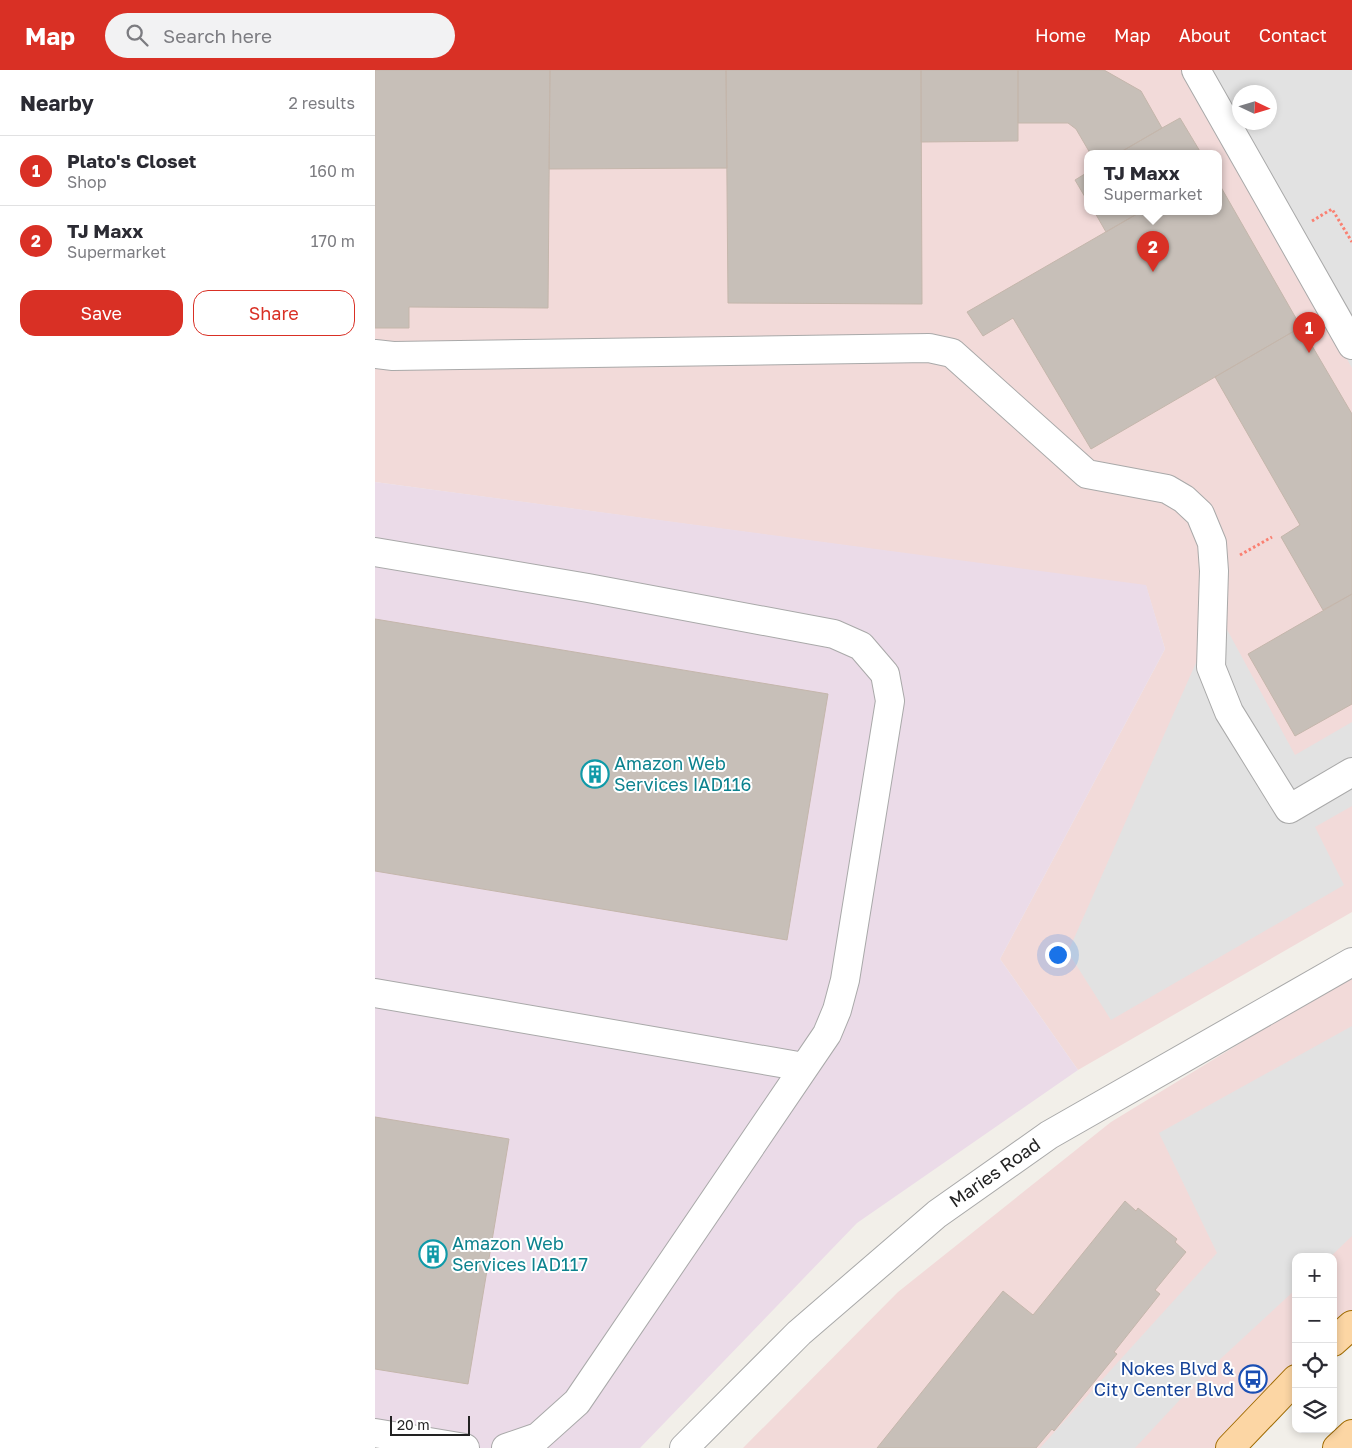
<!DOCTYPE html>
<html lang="en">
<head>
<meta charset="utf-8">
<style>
	:root { --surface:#fff; --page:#f2f2f3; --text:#2b2b33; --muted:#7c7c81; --line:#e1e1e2; --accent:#d93025 }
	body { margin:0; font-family:"Golos Text",sans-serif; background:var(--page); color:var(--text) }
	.controls { position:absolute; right:15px; bottom:15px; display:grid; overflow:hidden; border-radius:10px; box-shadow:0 2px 8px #0003 }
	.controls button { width:45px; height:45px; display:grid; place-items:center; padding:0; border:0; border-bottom:1px solid var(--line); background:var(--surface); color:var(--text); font:25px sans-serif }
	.compass { position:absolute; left:857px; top:15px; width:45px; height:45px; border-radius:50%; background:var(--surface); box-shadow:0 2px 8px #0003; rotate:94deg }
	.scale { position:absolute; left:15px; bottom:12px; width:80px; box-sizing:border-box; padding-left:5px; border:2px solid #222; border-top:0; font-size:14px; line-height:18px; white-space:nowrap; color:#222; -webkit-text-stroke:4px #fff; paint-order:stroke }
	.you { position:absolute; left:682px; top:884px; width:18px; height:18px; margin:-12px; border:4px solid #fff; border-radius:50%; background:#1a73e8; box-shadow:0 0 0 8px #1a73e833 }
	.badge { display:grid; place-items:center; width:32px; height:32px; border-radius:50%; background:var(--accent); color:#fff; font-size:16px; font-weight:700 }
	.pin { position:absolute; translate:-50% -41px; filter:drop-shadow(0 1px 2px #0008) }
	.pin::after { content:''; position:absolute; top:26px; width:18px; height:15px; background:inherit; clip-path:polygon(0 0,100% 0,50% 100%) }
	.popup { position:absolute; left:709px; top:80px; width:138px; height:65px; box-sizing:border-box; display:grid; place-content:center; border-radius:10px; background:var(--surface); filter:drop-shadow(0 1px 4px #0005); font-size:16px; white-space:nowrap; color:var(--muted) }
	.popup b { font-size:19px; color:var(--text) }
	.popup::after { content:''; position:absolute; left:50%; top:100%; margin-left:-10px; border:10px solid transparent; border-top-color:var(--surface) }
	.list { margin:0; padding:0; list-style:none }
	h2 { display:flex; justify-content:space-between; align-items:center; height:65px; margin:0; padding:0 20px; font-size:21px }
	h2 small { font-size:16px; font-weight:400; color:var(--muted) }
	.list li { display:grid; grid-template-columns:32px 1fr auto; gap:15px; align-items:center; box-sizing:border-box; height:70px; padding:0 20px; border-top:1px solid var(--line) }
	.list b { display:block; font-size:19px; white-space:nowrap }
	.list p { margin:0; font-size:16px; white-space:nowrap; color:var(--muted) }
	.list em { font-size:16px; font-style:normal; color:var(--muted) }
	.actions { display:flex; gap:10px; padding:15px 20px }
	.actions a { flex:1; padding:11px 0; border:1px solid var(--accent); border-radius:15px; text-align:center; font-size:18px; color:var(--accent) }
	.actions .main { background:var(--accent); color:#fff }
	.icon { flex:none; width:28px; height:28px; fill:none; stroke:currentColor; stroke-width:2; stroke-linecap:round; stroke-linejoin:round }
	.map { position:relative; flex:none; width:977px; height:1378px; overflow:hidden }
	header { display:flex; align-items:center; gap:30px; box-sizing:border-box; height:70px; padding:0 25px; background:var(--accent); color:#fff }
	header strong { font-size:24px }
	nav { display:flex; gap:28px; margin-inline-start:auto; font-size:18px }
	.search { width:350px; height:45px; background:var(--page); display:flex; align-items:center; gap:12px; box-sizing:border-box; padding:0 18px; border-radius:28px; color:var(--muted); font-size:19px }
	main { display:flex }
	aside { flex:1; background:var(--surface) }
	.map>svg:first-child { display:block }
	.commercial { fill:#f2dad9; fill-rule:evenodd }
	.industrial { fill:#ebdbe8 }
	.parking { fill:#e2e2e2; fill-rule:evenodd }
	.building { fill:#c7bfb8; stroke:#c4b6ab }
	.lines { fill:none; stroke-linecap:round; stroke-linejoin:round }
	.minor-casing { stroke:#a9a9a9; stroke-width:30 }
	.major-casing { stroke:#a06b00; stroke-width:30 }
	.path { stroke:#fa8072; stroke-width:3; stroke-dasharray:2.5 2.5; stroke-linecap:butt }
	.minor { stroke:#fff; stroke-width:28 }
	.major { stroke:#fcd6a4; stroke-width:28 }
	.labels { text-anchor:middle; stroke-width:4; stroke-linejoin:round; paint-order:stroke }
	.culture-label { font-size:18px; fill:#0d838f; stroke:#fff; text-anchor:start }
	.street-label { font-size:18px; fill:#222; stroke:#fff }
	.transit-label { font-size:18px; fill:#164399; stroke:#fff; text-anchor:end }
</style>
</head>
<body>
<header>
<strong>Map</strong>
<div class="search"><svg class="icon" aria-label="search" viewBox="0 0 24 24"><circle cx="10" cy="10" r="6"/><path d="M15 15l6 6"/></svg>Search here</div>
<nav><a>Home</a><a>Map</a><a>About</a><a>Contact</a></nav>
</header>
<main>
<aside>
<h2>Nearby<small>2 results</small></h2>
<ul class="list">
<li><span class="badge">1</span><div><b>Plato's Closet</b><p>Shop</p></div><em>160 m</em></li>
<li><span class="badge">2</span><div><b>TJ Maxx</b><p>Supermarket</p></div><em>170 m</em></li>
</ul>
<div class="actions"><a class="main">Save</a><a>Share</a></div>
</aside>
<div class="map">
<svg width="977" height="1378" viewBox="0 0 977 1378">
	<rect width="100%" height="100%" fill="#f2efe9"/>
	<path class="commercial" d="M0,0H977V842L703,1000L625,889L790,579L771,516L0,412ZM864,22H894V52H864ZM713,83H843V141H713Z
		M977,905V1255L958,1272V1187H921V1309L855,1378H368L523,1222L736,1052Z"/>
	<path class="industrial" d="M0,412L771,515L790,579L625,889L703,1000L482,1153L265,1378H0Z"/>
	<path class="parking" d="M810,0H977V298ZM864,22H894V52H864Z
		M843,543L920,685L977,652V736L940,757L969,815L736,950L693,882Z
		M977,956V1166L955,1187H921V1219L827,1306L760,1378H665L842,1183L784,1063Z"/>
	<path class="building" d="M0,0H175L173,238L34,237V258H0Z
		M175,0H351L352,98L174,99Z
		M351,0H546L547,234L353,233Z
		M546,0H643V71L546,72Z
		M643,0H729L766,21L787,58L744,83H715L701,59L693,53H643Z
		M805,48L826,83H744L787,58Z
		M713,102V132L700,110Z
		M843,112L926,257L716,379L638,248L608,266L592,242L767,141H843Z
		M719,141H767L731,162Z
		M926,257L977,344V524L948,540L906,467L925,455L840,307Z
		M977,524V634L920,666L873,584Z
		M0,549L453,624L412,870L0,801Z
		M0,1047L134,1069L93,1314L0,1299Z
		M750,1131L761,1141L763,1138L802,1169L800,1172L811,1182L780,1220L785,1224L739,1282L742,1284L679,1361L677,1359L661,1378H502L628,1221L658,1245Z"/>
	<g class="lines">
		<g class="minor-casing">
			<path id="minor" d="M821,0L977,275
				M0,284L18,286L554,278L577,283L712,404L792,419L809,429L825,444L837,473L839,501L836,597L854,642L914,739L977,702
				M0,482L213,518L459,564L486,576L510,604L515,631L470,910L462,940L452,964L202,1332L163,1367L131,1378
				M0,923L429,997
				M0,1363L90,1378
				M309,1378L424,1263L562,1144L674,1065L977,892"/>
		</g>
		<g class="major-casing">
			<path id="major" d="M958,1272L977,1255
				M855,1378L921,1309
				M962,1378L977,1364"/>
		</g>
		<path class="path" d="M937,151L957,139L977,172
			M865,485L897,467"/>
		<use href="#minor" class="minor"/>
		<use href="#major" class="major"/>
	</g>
	<defs>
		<g id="building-ring" transform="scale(1.4375)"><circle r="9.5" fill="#fff" stroke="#0f9aa8" stroke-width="1.5"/><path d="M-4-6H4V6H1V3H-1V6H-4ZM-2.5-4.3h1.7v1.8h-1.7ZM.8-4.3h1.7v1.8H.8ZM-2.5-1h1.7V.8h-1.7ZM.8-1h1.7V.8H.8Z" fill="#0f9aa8"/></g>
		<g id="bus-ring" transform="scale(1.4375)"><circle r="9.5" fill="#fff" stroke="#1a4fb4" stroke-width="1.5"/><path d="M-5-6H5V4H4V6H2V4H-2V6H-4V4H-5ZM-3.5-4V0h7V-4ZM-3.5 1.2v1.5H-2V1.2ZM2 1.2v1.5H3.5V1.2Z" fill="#1a4fb4"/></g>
	</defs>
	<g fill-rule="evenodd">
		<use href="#building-ring" x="220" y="704"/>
		<use href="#building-ring" x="58" y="1184"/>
		<use href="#bus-ring" x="878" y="1309"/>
	</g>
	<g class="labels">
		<g class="culture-label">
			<text x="239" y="700">Amazon Web<tspan x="239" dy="21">Services IAD116</tspan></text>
			<text x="77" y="1180">Amazon Web<tspan x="77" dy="21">Services IAD117</tspan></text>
		</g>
		<g class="street-label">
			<text transform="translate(620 1103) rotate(-35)" y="6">Maries Road</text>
		</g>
		<g class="transit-label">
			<text x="859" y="1305">Nokes Blvd &amp;<tspan x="859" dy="21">City Center Blvd</tspan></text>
		</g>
	</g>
</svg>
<div class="controls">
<button>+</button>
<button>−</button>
<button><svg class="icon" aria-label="locate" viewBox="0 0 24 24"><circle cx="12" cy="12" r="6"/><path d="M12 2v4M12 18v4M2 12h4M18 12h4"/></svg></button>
<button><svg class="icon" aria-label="layers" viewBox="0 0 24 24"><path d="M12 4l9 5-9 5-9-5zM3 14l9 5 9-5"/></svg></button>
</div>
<svg class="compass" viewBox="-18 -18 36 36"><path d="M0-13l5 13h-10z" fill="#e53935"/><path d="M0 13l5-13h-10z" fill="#7c7c81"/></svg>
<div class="scale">20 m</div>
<div class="you"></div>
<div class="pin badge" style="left:934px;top:283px">1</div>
<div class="pin badge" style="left:778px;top:202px">2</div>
<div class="popup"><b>TJ Maxx</b>Supermarket</div>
</div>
</main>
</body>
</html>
